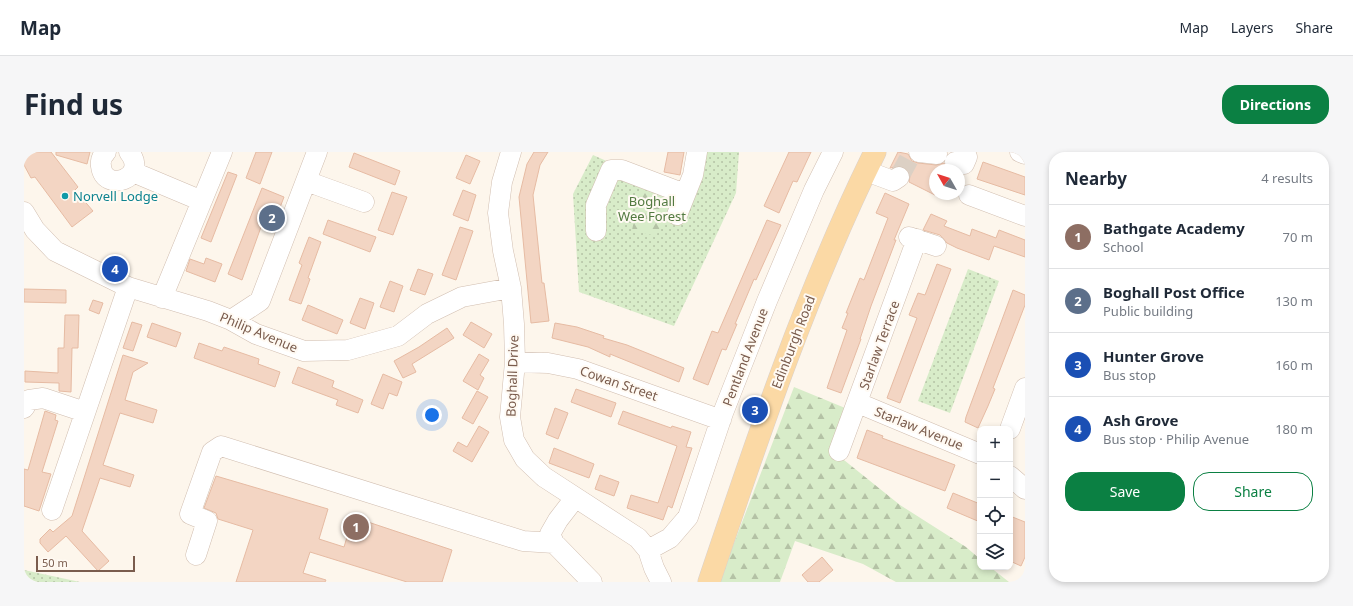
<!DOCTYPE html>
<html lang="en">
<head>
<meta charset="utf-8">
<style>
	:root { --surface:#fff; --page:#f6f6f7; --text:#1f2937; --muted:#747a83; --line:#e0e1e3; --accent:#0b8043 }
	body { margin:0; font-family:"Noto Sans",sans-serif; background:var(--page); color:var(--text) }
	.controls { position:absolute; right:12px; bottom:12px; display:grid; overflow:hidden; border-radius:8px; box-shadow:0 2px 6px #0003 }
	.controls button { width:36px; height:36px; display:grid; place-items:center; padding:0; border:0; border-bottom:1px solid var(--line); background:var(--surface); color:var(--text); font:20px sans-serif }
	.compass { position:absolute; left:905px; top:12px; width:36px; height:36px; border-radius:50%; background:var(--surface); box-shadow:0 2px 6px #0003; rotate:309deg }
	.scale { position:absolute; left:12px; bottom:10px; width:99px; box-sizing:border-box; padding-left:4px; border:2px solid #7a5c4d; border-top:0; font-size:11px; line-height:14px; white-space:nowrap; color:#7a5c4d; -webkit-text-stroke:3px #fffaf3; paint-order:stroke }
	.you { position:absolute; left:408px; top:263px; width:14px; height:14px; margin:-10px; border:3px solid #fff; border-radius:50%; background:#1a73e8; box-shadow:0 0 0 6px #1a73e833 }
	.badge { display:grid; place-items:center; width:26px; height:26px; border-radius:50%; background:var(--accent); color:#fff; font-size:13px; font-weight:700 }
	.pin { position:absolute; translate:-50% -50%; border:2px solid #fff; box-shadow:0 1px 4px #0006 }
	.list { margin:0; padding:0; list-style:none }
	h2 { display:flex; justify-content:space-between; align-items:center; height:52px; margin:0; padding:0 16px; font-size:17px }
	h2 small { font-size:13px; font-weight:400; color:var(--muted) }
	.list li { display:grid; grid-template-columns:26px 1fr auto; gap:12px; align-items:center; box-sizing:border-box; height:64px; padding:0 16px; border-top:1px solid var(--line) }
	.list b { display:block; font-size:15px; white-space:nowrap }
	.list p { margin:0; font-size:13px; white-space:nowrap; color:var(--muted) }
	.list em { font-size:13px; font-style:normal; color:var(--muted) }
	.actions { display:flex; gap:8px; padding:12px 16px }
	.actions a { flex:1; padding:9px 0; border:1px solid var(--accent); border-radius:16px; text-align:center; font-size:14px; color:var(--accent) }
	.actions .main { background:var(--accent); color:#fff }
	.icon { flex:none; width:22px; height:22px; fill:none; stroke:currentColor; stroke-width:2; stroke-linecap:round; stroke-linejoin:round }
	.map { position:relative; flex:none; width:1001px; height:430px; overflow:hidden; border-radius:16px }
	header { display:flex; align-items:center; gap:24px; box-sizing:border-box; height:56px; padding:0 20px; background:var(--surface); border-bottom:1px solid var(--line) }
	header strong { font-size:19px }
	nav { display:flex; gap:22px; margin-inline-start:auto; font-size:14px }
	.intro { display:flex; align-items:center; justify-content:space-between; box-sizing:border-box; height:96px; padding:0 24px }
	h1 { margin:0; font-size:28px }
	.button { padding:10px 18px; border-radius:16px; background:var(--accent); color:#fff; font-size:14px; font-weight:700 }
	main { display:flex; gap:24px; padding:0 24px }
	aside { flex:1; background:var(--surface); border-radius:16px; box-shadow:0 2px 6px #0003 }
	.map>svg:first-child { display:block }
	.grass { fill:url(#grass-dots) }
	.forest { fill:url(#forest-firs) }
	.building { fill:#f3d5c3; stroke:#e6bba3 }
	.lines { fill:none; stroke-linecap:round; stroke-linejoin:round }
	.minor-tunnel { stroke:#dcd0c4; stroke-width:20; stroke-dasharray:20 10; stroke-linecap:butt }
	.minor-casing { stroke:#d1beb0; stroke-width:21 }
	.major-casing { stroke:#dad1cd; stroke-width:23 }
	.minor { stroke:#fff; stroke-width:20 }
	.major { stroke:#fbd9a5; stroke-width:22 }
	.culture-dot { fill:#0f9aa8; stroke:#fffaf3; stroke-width:1.5 }
	.labels { text-anchor:middle; stroke-width:4; stroke-linejoin:round; paint-order:stroke }
	.culture-label { font-size:13px; fill:#0d838f; stroke:#fffaf3; text-anchor:start }
	.park-label { font-size:13px; fill:#537a41; stroke:#fffaf3 }
	.street-label { font-size:13px; fill:#7a5c4d; stroke:#fffaf3 }
</style>
</head>
<body>
<header>
<strong>Map</strong>
<nav><a>Map</a><a>Layers</a><a>Share</a></nav>
</header>
<div class="intro"><h1>Find us</h1><a class="button">Directions</a></div>
<main>
<div class="map">
<svg width="1001" height="430" viewBox="0 0 1001 430">
	<defs>
		<pattern id="grass-dots" width="8" height="8" patternUnits="userSpaceOnUse"><rect width="8" height="8" fill="#d8ecc9"/><path d="M2 2h.1M6 6h.1" fill="none" stroke="#b4c2a5" stroke-width="1.8" stroke-linecap="round"/></pattern>
		<pattern id="forest-firs" width="22" height="20" patternUnits="userSpaceOnUse"><rect width="22" height="20" fill="#d8ecc9"/><path d="M5 1l3.5 6h-7zM16 11l3.5 6h-7z" fill="#b4c2a5"/></pattern>
	</defs>
	<rect width="100%" height="100%" fill="#fdf6ec"/>
	<path class="grass" d="M665,0H715L712,41L650,174L555,140L549,42L569,3L652,40L666,5Z
		M944,117L975,129L926,261L894,249Z
		M0,418L56,430H0Z"/>
	<path class="forest" d="M617,37L646,48L647,52L632,84L608,78Z
		M770,235L826,258L810,300L876,353L942,395L956,407V415H966L985,430H872L839,412L771,389L756,430H695Z"/>
	<path class="building" d="M0,0H27L54,35L51,38L69,59L48,75L11,25L7,26L0,13Z
		M32,0H66L63,12L32,3Z
		M232,0H248L236,32L222,26Z
		M510,0H524L516,13L509,43L518,131H520L525,169L507,171L495,45L503,12Z
		M644,0H660L656,23L640,20Z
		M765,0H787L773,30L769,29L755,61L740,54Z
		M874,0L884,2L888,9L894,11L912,13L920,11L923,18H911V43L885,30L886,24L880,15L875,14L866,16Z
		M330,1L376,19L371,33L325,15Z
		M442,3L456,9L446,32L432,26Z
		M959,10L1001,25V43L953,27Z
		M204,20L213,23L187,90L177,86Z
		M238,36L260,45L247,79L237,75L218,128L204,122Z
		M439,38L452,43L444,69L429,63Z
		M368,40L383,45L369,83L354,78Z
		M861,41L885,52L870,88H872L847,154L836,187H837L817,241L803,236L823,178L818,176L824,161H822L836,126L840,128L864,66L852,61Z
		M907,62L923,69L920,74L946,84L948,77L972,86L975,78L1001,88V105L970,94L965,108L933,96L923,91L916,83L899,78Z
		M304,68L352,85L346,100L299,82Z
		M743,68L757,73L732,128L730,127L711,172H713L702,198L698,197L684,233L669,227L688,179L694,181Z
		M436,75L449,79L432,128L418,123Z
		M285,85L297,90L284,126L286,127L277,152L265,148L278,113L275,111Z
		M182,106L198,112L191,130L162,119L166,107L180,112Z
		M913,112L927,117L876,251L863,246L893,166L885,163L894,141L901,143Z
		M394,117L409,122L401,143L386,138Z
		M366,129L379,134L370,160L356,155Z
		M0,137L42,138V151L0,150Z
		M989,138L1001,143V153L969,236L971,237L964,254L954,276L941,270L942,265Z
		M336,146L350,151L341,177L326,171Z
		M69,148L79,151L75,162L65,158Z
		M284,153L319,168L313,182L278,168Z
		M41,163H55L54,196H48L47,240L35,239V231L1,230V219L34,221V196H40Z
		M108,170L118,173L109,199L99,196Z
		M447,170L468,182L460,196L439,183Z
		M128,171L157,181L152,195L123,185Z
		M531,171L553,175L580,184L579,186L603,193L660,216L655,230L586,202V205L564,195L528,186Z
		M423,176L430,186L388,212L392,220L379,226L370,209L395,195Z
		M175,191L198,199L200,195L235,207L234,212L256,220L251,235L170,206Z
		M455,202L465,208L456,223L460,226L454,238L439,229Z
		M99,203L124,211L109,220L101,248L133,258L129,271L96,261L79,313L110,323L106,335L76,326L58,379L85,409L74,419L42,384L24,400L16,391V387L26,377L29,380L48,364Z
		M274,215L310,229L308,235L339,248L334,261L312,253L314,248L268,231Z
		M359,222L378,230L373,244L365,241L359,257L347,252Z
		M552,237L592,251L587,265L547,250Z
		M453,239L464,245L449,272L438,266Z
		M531,256L544,261L534,287L522,282Z
		M21,259L32,263L31,268L34,269L18,320L27,322L15,359L0,354V317L4,318Z
		M599,259L647,276L648,274L667,280L662,295L668,296L648,356L644,354L639,368L603,356L607,343L634,351L653,294L594,272Z
		M455,274L465,280L448,310L429,299L434,290L443,295Z
		M843,278L859,284L858,286L931,313L921,339L833,306Z
		M530,296L570,312L565,326L525,311Z
		M576,323L595,330L590,344L571,337Z
		M192,324L304,357L295,387L320,395L329,365L428,398L418,430H383L286,400L279,421L302,428L301,430H212L229,378L194,367L192,361L180,356Z
		M929,341L956,352V370L923,356Z
		M986,364L1001,370V405L997,414L986,409Z
		M798,405L809,418L795,430H784L778,423Z"/>
	<g class="lines">
		<path class="minor-tunnel" d="M875,25L887,3"/>
		<g class="minor-casing">
			<path id="minor" d="M82,0C78,4 76,9 77,14C80,42 126,26 105,0
				M487,0L478,30L474,61L479,99L487,136L490,172L491,210L486,265L490,288L501,307L520,325L614,386L624,398L630,416L637,430
				M895,0L913,2
				M996,0L1001,2
				M931,10L940,12L943,5L941,0
				M842,19L869,29L875,25
				M109,20L178,49
				M282,29L340,50
				M945,43L1001,64
				M0,60L11,78L31,99L104,135L184,159L207,168L232,182L280,199L324,198L374,184L403,162L438,145L487,136
				M653,63L669,23L673,0
				M572,79V53L587,18H598L661,42
				M885,85L912,94
				M138,146L198,0
				M207,168L236,149L293,0
				M491,210L524,211L554,217L697,268
				M834,251L956,302
				M0,256L5,248L19,246L61,260
				M986,277L1001,236
				M815,299L893,87
				M986,324L1001,337
				M551,346L534,368L526,382L530,391L568,430
				M28,358L104,135
				M624,398L646,386L664,365L699,261L743,149L790,38L809,0
				M172,403L183,369L166,362L188,300L197,294L499,389L530,391"/>
		</g>
		<g class="major-casing">
			<path id="major" d="M685,430C734,284 783,138 851,0"/>
		</g>
		<use href="#minor" class="minor"/>
		<use href="#major" class="major"/>
	</g>
	<circle class="culture-dot" cx="41" cy="44" r="4"/>
	<g class="labels">
		<g class="culture-label">
			<text x="49" y="49">Norvell Lodge</text>
		</g>
		<g class="park-label">
			<text x="628" y="54">Boghall<tspan x="628" dy="15">Wee Forest</tspan></text>
		</g>
		<g class="street-label">
			<text transform="translate(235 180) rotate(23)" y="5">Philip Avenue</text>
			<text transform="translate(769 190) rotate(-69)" y="5">Edinburgh Road</text>
			<text transform="translate(855 193) rotate(-70)" y="5">Starlaw Terrace</text>
			<text transform="translate(721 205) rotate(-69)" y="5">Pentland Avenue</text>
			<text transform="translate(488 224) rotate(-88)" y="5">Boghall Drive</text>
			<text transform="translate(595 231) rotate(19)" y="5">Cowan Street</text>
			<text transform="translate(895 276) rotate(22)" y="5">Starlaw Avenue</text>
		</g>
	</g>
</svg>
<div class="controls">
<button>+</button>
<button>−</button>
<button><svg class="icon" aria-label="locate" viewBox="0 0 24 24"><circle cx="12" cy="12" r="6"/><path d="M12 2v4M12 18v4M2 12h4M18 12h4"/></svg></button>
<button><svg class="icon" aria-label="layers" viewBox="0 0 24 24"><path d="M12 4l9 5-9 5-9-5zM3 14l9 5 9-5"/></svg></button>
</div>
<svg class="compass" viewBox="-18 -18 36 36"><path d="M0-13l5 13h-10z" fill="#e53935"/><path d="M0 13l5-13h-10z" fill="#747a83"/></svg>
<div class="scale">50 m</div>
<div class="you"></div>
<div class="pin badge" style="left:332px;top:375px;background:#8d6e63">1</div>
<div class="pin badge" style="left:248px;top:66px;background:#5c6f8a">2</div>
<div class="pin badge" style="left:731px;top:258px;background:#1a4fb4">3</div>
<div class="pin badge" style="left:91px;top:117px;background:#1a4fb4">4</div>
</div>
<aside>
<h2>Nearby<small>4 results</small></h2>
<ul class="list">
<li><span class="badge" style="background:#8d6e63">1</span><div><b>Bathgate Academy</b><p>School</p></div><em>70 m</em></li>
<li><span class="badge" style="background:#5c6f8a">2</span><div><b>Boghall Post Office</b><p>Public building</p></div><em>130 m</em></li>
<li><span class="badge" style="background:#1a4fb4">3</span><div><b>Hunter Grove</b><p>Bus stop</p></div><em>160 m</em></li>
<li><span class="badge" style="background:#1a4fb4">4</span><div><b>Ash Grove</b><p>Bus stop · Philip Avenue</p></div><em>180 m</em></li>
</ul>
<div class="actions"><a class="main">Save</a><a>Share</a></div>
</aside>
</main>
</body>
</html>
